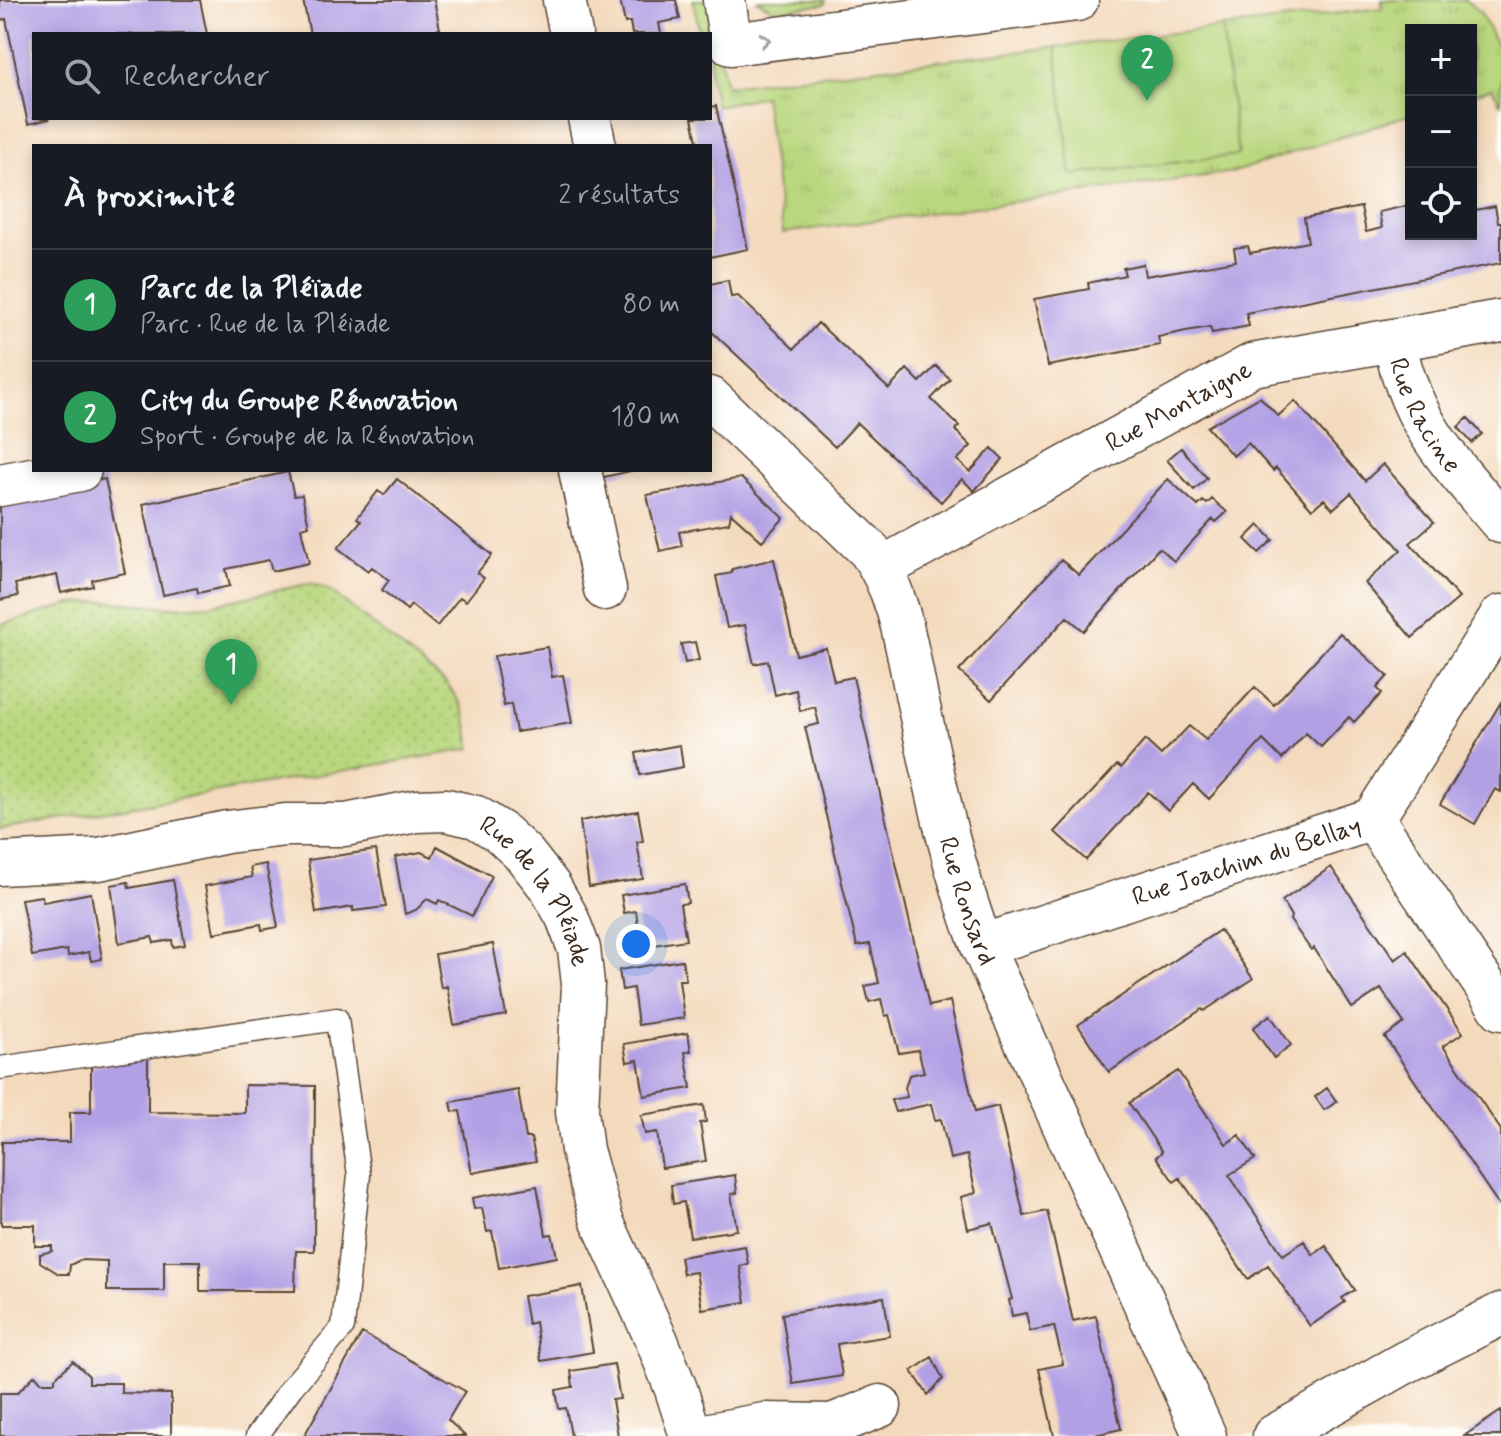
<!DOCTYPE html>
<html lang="fr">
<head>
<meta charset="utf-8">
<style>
	:root { --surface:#171b24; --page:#20242c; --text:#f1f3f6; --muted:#9ea1a6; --line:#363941; --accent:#8c9099 }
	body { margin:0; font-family:Mynerve,sans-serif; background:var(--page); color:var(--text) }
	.controls { position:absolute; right:24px; top:24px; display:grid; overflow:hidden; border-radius:0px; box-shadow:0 4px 12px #0003 }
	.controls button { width:72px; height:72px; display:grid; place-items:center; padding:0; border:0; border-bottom:2px solid var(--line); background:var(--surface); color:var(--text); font:40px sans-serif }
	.you { position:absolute; left:636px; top:944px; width:28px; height:28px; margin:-20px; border:6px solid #fff; border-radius:50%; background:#1a73e8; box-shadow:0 0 0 12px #1a73e833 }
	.badge { display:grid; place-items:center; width:52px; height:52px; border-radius:50%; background:var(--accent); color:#fff; font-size:26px; font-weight:700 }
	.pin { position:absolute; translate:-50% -66px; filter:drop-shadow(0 2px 4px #0008) }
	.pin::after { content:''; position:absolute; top:42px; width:28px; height:24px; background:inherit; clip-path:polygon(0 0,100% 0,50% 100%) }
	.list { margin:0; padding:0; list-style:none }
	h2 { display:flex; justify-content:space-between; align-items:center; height:104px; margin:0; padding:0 32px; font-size:34px }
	h2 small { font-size:26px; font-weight:400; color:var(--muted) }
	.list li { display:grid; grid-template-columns:52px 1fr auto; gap:24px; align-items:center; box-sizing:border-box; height:112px; padding:0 32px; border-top:2px solid var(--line) }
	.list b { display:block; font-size:30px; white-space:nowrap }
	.list p { margin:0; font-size:26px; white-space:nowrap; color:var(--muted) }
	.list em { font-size:26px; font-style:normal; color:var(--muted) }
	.icon { flex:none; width:44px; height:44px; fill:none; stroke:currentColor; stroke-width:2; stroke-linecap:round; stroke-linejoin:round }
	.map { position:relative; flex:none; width:1501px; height:1436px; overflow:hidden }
	.search { position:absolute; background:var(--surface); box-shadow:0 4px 12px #0003; left:32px; top:32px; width:680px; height:88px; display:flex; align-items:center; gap:20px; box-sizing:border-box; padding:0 28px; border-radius:0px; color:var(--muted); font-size:30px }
	.panel { position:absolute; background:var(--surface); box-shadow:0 4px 12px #0003; left:32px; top:144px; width:680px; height:328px; border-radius:0px }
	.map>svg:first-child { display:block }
	.grass { fill:url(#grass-tufts); stroke:#7a804e; stroke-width:2 }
	.park { fill:url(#park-dots); stroke:#7a804e; stroke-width:2 }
	.garden { fill:#b9d77e; stroke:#7a804e; stroke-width:2 }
	.building { fill:#b2a0e5 }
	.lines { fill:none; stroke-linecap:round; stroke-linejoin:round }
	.service-casing { stroke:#574436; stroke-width:25 }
	.minor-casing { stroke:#574436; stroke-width:45 }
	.service { stroke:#fff; stroke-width:22 }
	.minor { stroke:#fff; stroke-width:42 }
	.oneway { stroke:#a79f9a }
	.labels { text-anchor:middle; stroke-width:6; stroke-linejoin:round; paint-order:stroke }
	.street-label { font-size:26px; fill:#3b2a1e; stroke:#fdfcf7 }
</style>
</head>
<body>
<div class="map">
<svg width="1501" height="1436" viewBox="0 0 1501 1436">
	<defs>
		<pattern id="grass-tufts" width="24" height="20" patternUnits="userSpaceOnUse" patternTransform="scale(2)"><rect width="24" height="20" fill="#b9d77e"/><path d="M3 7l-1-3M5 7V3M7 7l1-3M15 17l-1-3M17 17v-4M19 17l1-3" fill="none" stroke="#a0b96c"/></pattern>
		<pattern id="park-dots" width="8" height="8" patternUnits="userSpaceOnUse" patternTransform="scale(2)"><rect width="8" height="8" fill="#b9d77e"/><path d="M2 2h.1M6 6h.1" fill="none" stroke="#a0b96c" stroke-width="1.8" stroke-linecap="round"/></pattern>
	</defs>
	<rect width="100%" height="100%" fill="#fdfcf7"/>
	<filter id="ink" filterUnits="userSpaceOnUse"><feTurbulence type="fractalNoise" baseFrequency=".0125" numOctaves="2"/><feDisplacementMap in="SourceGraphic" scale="16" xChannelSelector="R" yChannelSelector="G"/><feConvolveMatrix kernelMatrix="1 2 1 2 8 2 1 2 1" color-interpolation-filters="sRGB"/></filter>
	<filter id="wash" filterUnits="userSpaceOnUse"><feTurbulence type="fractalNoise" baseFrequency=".006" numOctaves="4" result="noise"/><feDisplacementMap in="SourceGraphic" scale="32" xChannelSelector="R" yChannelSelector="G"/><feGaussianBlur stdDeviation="1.8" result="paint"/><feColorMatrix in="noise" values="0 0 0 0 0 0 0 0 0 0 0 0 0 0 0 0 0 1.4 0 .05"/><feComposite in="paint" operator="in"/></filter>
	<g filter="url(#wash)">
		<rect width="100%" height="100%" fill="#f4dabd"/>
		<path class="grass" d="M693,0H710L726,86L1056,47L1071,175L1238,155L1222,27L1382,8V0H1465L1480,12L1501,53V105L1492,88L1471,95V30H1411V114L1234,172L783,233L764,96L716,106L710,77V34H700Z
			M756,0H826L825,4L776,11Z"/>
		<path class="park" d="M311,583L331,591L446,683C465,706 467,719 471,749L0,829V625L71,604L103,601L172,607L211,605Z"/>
		<path class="garden" d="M1222,27L1238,155L1071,175L1056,47Z"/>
		<g id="blocks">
			<path class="building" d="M0,0H200L207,34H34V118L50,119L28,124L6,19L0,20Z
				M303,0H434L440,29L416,34H310Z
				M620,0H676L680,19L659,23L661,34H632L630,22L625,23Z
				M716,106L748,249L710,257V146H698L692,118H710V107Z
				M1411,205V234H1471V211L1495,206L1498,222H1501V263L1246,313L1249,326L1212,333L1210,327L1186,331L1158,337L1160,345L1048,366L1034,299L1089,289L1088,283L1125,275L1123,268L1143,264L1145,276L1236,261L1234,248L1248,246L1250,253L1308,242L1304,218L1361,207L1366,232L1382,228L1379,212Z
				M728,280L731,297L738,296L794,349L818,323L889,389L907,369L920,382L936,366L950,379L931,399L959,426L955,430L971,446L957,460L970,472L992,448L1003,459L974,491L962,479L941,502L857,423L835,447L710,330V284Z
				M1260,397L1278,416L1295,401L1365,481L1383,464L1434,522L1410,543L1459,598L1412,638L1365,583L1401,550L1351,493L1333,509L1324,499L1312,509L1276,468L1273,471L1248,443L1233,456L1207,427Z
				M1468,418L1482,434L1472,443L1458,427Z
				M1181,448L1207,478L1194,490L1167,460Z
				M593,470H630L631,471L595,479Z
				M288,472L294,496L302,495L309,526L301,528L309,563L272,571L269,560L226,569L230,586L198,593L197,588L163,595L143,504Z
				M741,478L784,518L762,541L731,513L729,523L679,532L682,546L660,551L647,495Z
				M105,479L125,573L92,580L93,586L61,593L57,575L15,584L18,596L0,600V502Z
				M397,479L492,555L477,573L484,578L466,601L460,597L437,626L411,605L407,610L382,590L389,580L372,567L368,571L338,548L361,521L357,518L378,491L384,495Z
				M1168,479L1198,506L1203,501L1207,504L1212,499L1227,512L1216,522L1213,519L1174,561L1159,548L1084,631L1067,617L991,700L959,671L1061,560L1079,575Z
				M1259,525L1273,540L1259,553L1245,539Z
				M774,559L796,655L826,648L834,681L853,677L929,1006L950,1001L975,1112L998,1106L1024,1216L1047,1211L1073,1321L1096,1316L1121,1429L1090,1436H1054L1039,1369L1063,1364L1054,1326L1030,1331L1026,1313L1012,1316L1009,1300L1012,1299L992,1223L968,1229L961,1197L976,1193L967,1155L950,1159L941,1119L935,1120L931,1104L895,1112L891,1100L907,1097L905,1088L909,1075L924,1072L918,1050L899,1053L889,1015L885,1016L881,999L869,1002L865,986L879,983L870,944L857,946L805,727L819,724L815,707L800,711L796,690L775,695L768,661L754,664L745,625L727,628L716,576L732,573V569Z
				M1340,633L1388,676L1377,688L1382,693L1354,722L1349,717L1321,747L1306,733L1282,759L1263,740L1209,799L1193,784L1168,811L1148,792L1086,860L1055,832L1117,765L1121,768L1145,740L1161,755L1189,726L1206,740L1255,687L1274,705Z
				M695,642L699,660L685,663L681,644Z
				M547,647L552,677L563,675L572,723L516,732L511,704L504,706L494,656Z
				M1501,702V792L1495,789L1475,824L1440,804Z
				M680,745L683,767L640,775L636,753Z
				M638,811L643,841L637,842L643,879L589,887L580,821Z
				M437,846L492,876L472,916L439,900L437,904L427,899L416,910L405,914L395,857L421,852L432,857Z
				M376,850L386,907L353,911V907L316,913L308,860Z
				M266,864L278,927L262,930L261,924L214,933L205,886L252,877L250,867Z
				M1331,867L1395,960L1407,951L1463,1033L1443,1046L1501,1130V1208L1385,1037L1404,1023L1381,989L1352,1008L1314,948L1311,950L1290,920L1291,916L1282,901Z
				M173,880L185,945L173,947L172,940L154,943L152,937L119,943L111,885L128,882L129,888Z
				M685,884L688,903L680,904L686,940L641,947L636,911L624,913L621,895Z
				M91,893L102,959L91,961L89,952L68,956L67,950L32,956L21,899L42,896L43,902Z
				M1220,930L1253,979L1204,1011L1202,1009L1109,1072L1078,1025Z
				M493,944L506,1015L454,1025L447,986L441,988L435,954Z
				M682,960L686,980H679L684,1018L638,1025L633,988L622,990L619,970Z
				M1270,1015L1291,1045L1274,1058L1253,1028Z
				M688,1033L691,1051L685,1052L691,1088L644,1096L638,1060L627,1062L624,1044Z
				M148,1058V1112L245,1113V1085L315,1086L314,1251H296L295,1291H200V1261H164V1291H107V1261L80,1260L70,1265L69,1274H59L40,1262V1254L52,1251V1246H35V1225H1L2,1142H70V1112H91V1066Z
				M1178,1071L1226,1144L1239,1135L1255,1159L1229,1175L1283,1255L1304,1241L1313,1255L1326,1246L1355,1290L1342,1298L1345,1302L1310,1326L1268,1265L1248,1279L1180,1178L1174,1182L1156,1157L1162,1152L1129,1103Z
				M1327,1088L1337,1102L1324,1110L1315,1097Z
				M518,1090L526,1138H531L536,1161L472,1173L460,1111L453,1112L451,1102Z
				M704,1105L706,1122L700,1123L706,1161L662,1168L657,1132L645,1134L641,1115Z
				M735,1175L737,1193L731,1194L737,1230L690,1237L684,1202L673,1204L671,1185Z
				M537,1186L546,1235L552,1234L557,1257L499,1268L492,1231L487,1232L482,1208L474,1209L472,1198Z
				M745,1246L748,1264L740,1266L746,1302L702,1309L696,1272L683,1274L680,1257Z
				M582,1286L593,1352L541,1361L535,1322L528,1324L523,1296Z
				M884,1297L890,1336L837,1344L842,1376L793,1384L782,1314Z
				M362,1333L465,1391L448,1420L465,1436H304Z
				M932,1357L943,1379L928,1395L912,1371Z
				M73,1361L89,1376V1383H121V1393L171,1394V1436H0V1393H17L35,1375L41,1382H55V1378Z
				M614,1364L620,1399L612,1400L618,1436H571L566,1408L559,1409L556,1390L573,1387L571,1371Z
				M1501,1411V1436H1464L1492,1417Z"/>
		</g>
	</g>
	<g filter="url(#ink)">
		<use href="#blocks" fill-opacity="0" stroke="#574436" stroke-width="2"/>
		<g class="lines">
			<g class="service-casing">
				<path id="service" d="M0,1068L337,1019L359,1175L343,1327L291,1388L257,1436"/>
			</g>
			<g class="minor-casing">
				<g id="minor">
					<path d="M564,0L571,34"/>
					<path d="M724,0L731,44L1077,0"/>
					<path d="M589,118L595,146"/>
					<path id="s1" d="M1394,340C1411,424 1447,458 1501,522"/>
					<path id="s2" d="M710,398L869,550C902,595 907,654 919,707C936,788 952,868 982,946L1205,1436"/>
					<path d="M580,470L605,589"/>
					<path d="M0,485L80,470"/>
					<path id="s3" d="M882,568L1252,365L1501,321"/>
					<path d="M1373,819L1501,1009"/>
					<path id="s4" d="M0,864L99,859L227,832L285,825H345L417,811L446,810L476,817L500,832L524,854L550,887L567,917L579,949L583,984L577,1111L582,1150L602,1221L657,1341L676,1389L691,1436"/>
					<path id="s5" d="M982,946L1373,819L1501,616"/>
					<path d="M700,1436L764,1424L832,1425L880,1406"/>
					<path d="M1274,1436L1404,1363L1501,1314"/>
				</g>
			</g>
			<use href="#service" class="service"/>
			<use href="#minor" class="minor"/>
		</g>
		<defs><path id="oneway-chevron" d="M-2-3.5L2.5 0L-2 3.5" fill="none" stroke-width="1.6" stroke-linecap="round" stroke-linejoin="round" transform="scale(2)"/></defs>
		<use class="oneway" href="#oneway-chevron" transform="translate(765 40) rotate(-7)"/>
	</g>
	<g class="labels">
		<g class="street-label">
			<text dy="9" stroke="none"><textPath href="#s3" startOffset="338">Rue Montaigne</textPath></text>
			<text dy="9" stroke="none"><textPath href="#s1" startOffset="82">Rue Racine</textPath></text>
			<text dy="9" stroke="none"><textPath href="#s5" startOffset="278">Rue Joachim du Bellay</textPath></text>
			<text dy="9" stroke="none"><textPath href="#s4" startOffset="580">Rue de la Pléiade</textPath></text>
			<text dy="9" stroke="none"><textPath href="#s2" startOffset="586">Rue Ronsard</textPath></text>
		</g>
	</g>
</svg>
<div class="controls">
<button>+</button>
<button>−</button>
<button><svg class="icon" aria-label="locate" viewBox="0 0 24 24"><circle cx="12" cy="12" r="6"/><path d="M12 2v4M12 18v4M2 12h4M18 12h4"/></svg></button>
</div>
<div class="you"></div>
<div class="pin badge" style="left:231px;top:705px;background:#2e9e5b">1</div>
<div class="pin badge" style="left:1147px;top:101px;background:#2e9e5b">2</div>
<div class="search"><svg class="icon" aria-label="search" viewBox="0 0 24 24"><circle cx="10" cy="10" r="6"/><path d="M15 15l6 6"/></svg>Rechercher</div>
<section class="panel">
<h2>À proximité<small>2 résultats</small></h2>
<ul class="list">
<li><span class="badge" style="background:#2e9e5b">1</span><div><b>Parc de la Pléïade</b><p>Parc · Rue de la Pléiade</p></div><em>80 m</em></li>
<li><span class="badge" style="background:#2e9e5b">2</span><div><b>City du Groupe Rénovation</b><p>Sport · Groupe de la Rénovation</p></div><em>180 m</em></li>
</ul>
</section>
</div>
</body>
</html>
